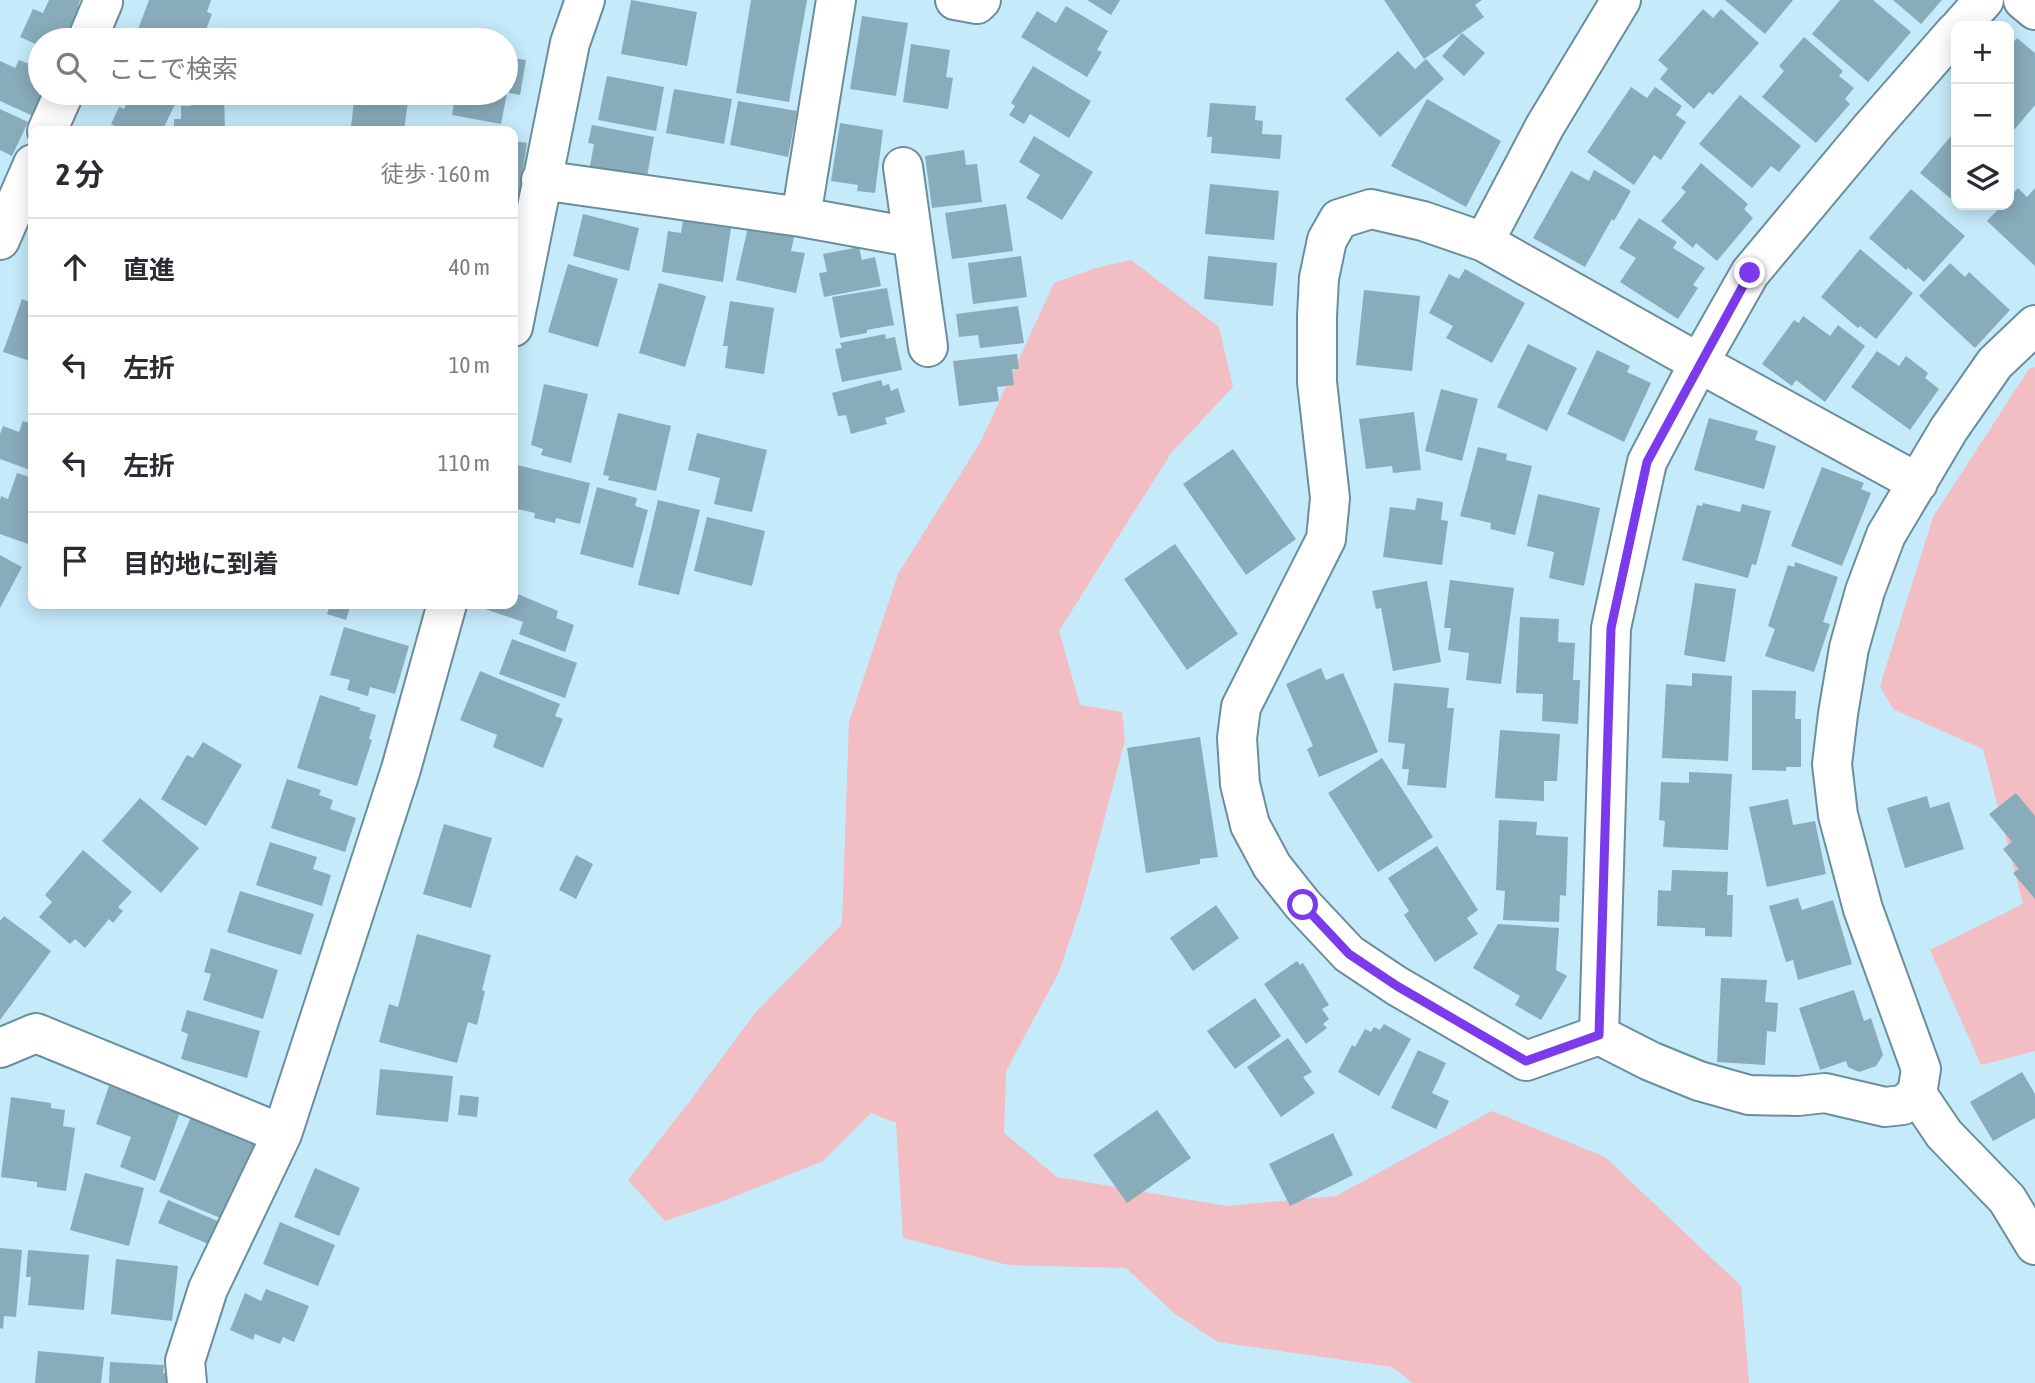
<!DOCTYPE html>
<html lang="ja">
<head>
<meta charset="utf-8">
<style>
	:root { --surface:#fff; --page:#f2f2f3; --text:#2b2b33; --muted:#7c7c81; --line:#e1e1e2 }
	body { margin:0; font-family:"Asap Condensed","Noto Sans JP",sans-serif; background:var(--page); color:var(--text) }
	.controls { position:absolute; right:21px; top:21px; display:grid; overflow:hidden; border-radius:14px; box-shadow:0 4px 18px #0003 }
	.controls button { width:63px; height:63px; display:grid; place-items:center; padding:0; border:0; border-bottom:2px solid var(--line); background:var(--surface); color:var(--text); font:35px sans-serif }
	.stop { position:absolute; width:21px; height:21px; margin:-16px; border:5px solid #7c3aed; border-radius:50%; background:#fff }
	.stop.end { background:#7c3aed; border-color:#fff; box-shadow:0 2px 7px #0008 }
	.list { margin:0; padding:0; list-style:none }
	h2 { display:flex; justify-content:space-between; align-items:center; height:91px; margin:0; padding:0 28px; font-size:30px }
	h2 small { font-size:23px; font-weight:400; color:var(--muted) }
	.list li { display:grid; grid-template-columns:46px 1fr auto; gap:21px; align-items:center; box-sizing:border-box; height:98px; padding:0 28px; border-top:2px solid var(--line) }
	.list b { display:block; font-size:26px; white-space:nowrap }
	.list em { font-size:23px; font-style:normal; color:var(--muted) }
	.icon { flex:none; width:38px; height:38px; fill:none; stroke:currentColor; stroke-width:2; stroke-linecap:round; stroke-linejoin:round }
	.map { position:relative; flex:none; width:2035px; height:1383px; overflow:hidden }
	.search { position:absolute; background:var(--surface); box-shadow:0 4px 18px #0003; left:28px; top:28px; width:490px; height:77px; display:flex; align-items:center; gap:18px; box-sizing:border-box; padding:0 24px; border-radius:38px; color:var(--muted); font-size:26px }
	.panel { position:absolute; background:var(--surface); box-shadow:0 4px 18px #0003; left:28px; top:126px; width:490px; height:483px; border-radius:14px }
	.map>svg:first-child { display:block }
	.green { fill:#f2bdc3 }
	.building { fill:#89acbb }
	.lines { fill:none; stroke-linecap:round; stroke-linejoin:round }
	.street-casing { stroke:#6b8e9c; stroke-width:42 }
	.street { stroke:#fff; stroke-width:38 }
	.route { stroke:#7c3aed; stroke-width:9 }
</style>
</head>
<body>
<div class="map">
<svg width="2035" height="1383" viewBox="0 0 2035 1383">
	<rect width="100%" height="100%" fill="#c5eaf9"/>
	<path class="green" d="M1131,260L1219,327L1233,387L1171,453L1059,631L1080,705L1122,712L1125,740L1083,900L1059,972L1006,1071L1004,1133L1057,1177L1226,1206L1336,1196L1492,1111L1605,1157L1741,1286L1749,1383H1413L1392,1367L1218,1342L1174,1313L1126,1268L1008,1265L903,1238L896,1123L871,1113L823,1161L718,1203L665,1221L628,1180L690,1101L755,1013L842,924L849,722L898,574L980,443L1054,283L1096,268Z
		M2035,367V1051L1981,1065L1930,950L2023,904L1983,749L1893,709L1880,686L1933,517L2029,369Z"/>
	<path class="building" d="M49,0H80L78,6L81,8L69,40H40V46L20,37L33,9L43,13Z
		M149,0H211L207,12L212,14L202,40H134Z
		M631,0L697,12L687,66L621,54Z
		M751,0H807L789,102L736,93Z
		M1087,0H1120L1111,15Z
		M1384,0H1482L1475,5L1484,17L1424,59Z
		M1725,0H1793L1765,34Z
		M1840,0H1873L1911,32L1868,82L1812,34Z
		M1893,0H1942L1921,24Z
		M1066,6L1108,31L1097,50L1102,52L1087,77L1021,37L1037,11L1056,23Z
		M1703,9L1713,18L1721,9L1759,43L1713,95L1709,92L1694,109L1660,79L1668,69L1658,60Z
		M862,16L908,23L896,96L850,89Z
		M362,33L396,38V40H361Z
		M1462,33L1485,53L1464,76L1442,56Z
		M1804,37L1843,71L1839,76L1854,88L1845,99L1850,104L1816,143L1762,97L1784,71L1779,66Z
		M2017,38L2035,53V105L2009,136V47Z
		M911,44L950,50L946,77L953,78L948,109L903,102Z
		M1398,51L1415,69L1426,59L1444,79L1380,137L1345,99Z
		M40,53V93H43L33,116L0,101V61L15,68L19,60L34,66Z
		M506,57L526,60L520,95L506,92Z
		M1033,66L1091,101L1069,138L1030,114L1024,124L1009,115L1015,106L1011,103Z
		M607,76L664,87L656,131L598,120Z
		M1631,87L1647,98L1655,87L1682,106L1676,115L1686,122L1661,160L1654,155L1634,185L1587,152Z
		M674,89L732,99L724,144L666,133Z
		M132,93L180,94L162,131H125L111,124L119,107L124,109Z
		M198,93H224L225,131H174V119H181V106H191V99H198Z
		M355,93H409L404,131L351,126Z
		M456,93H507L501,124L452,115Z
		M1740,95L1801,146L1779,172L1771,166L1752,188L1699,144Z
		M1427,99L1501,141L1466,207L1391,166Z
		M738,101L797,111L788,157L730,145Z
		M1210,103L1256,106L1255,120L1263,121L1262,134L1282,135L1280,159L1211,153L1212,137H1207Z
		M0,109L28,122L12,156L0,150Z
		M840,123L883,130L875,193L857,191L858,185L831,181Z
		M592,125L654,137L646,182L589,171L594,144L588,143Z
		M1956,130V203L1920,173Z
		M1034,136L1093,172L1062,220L1026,198L1040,175L1019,162Z
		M513,141L527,143L517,207L513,206Z
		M964,150L966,165L977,164L982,202L932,208L925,156Z
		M1701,163L1748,204L1744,209L1753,218L1717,261L1696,243L1693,248L1661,221L1686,192L1681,188Z
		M1594,170L1631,191L1614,221L1612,219L1585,267L1533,238L1571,171L1589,181Z
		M1210,184L1279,191L1274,240L1205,234Z
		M2018,188L2027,197L2035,188V266L1987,221L2002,205H2009V198Z
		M1911,189L1965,236L1924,282L1908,268L1906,270L1869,238Z
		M1006,204L1013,251L952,259L945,213Z
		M583,214L639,228L629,271L573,256Z
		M1639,218L1677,242L1673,248L1705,268L1693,285L1698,288L1678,319L1620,282L1636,258L1619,248Z
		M683,220L731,228L723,282L662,272L668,231L681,233Z
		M748,227L794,237L791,251L805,253L796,293L736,280Z
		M859,247L862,260L875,257L881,286L824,297L819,273L827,272L823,254Z
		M1860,249L1913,293L1876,339L1860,326L1858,328L1821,297Z
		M1021,256L1027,297L973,304L968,263Z
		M1208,256L1277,263L1273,306L1204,299Z
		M1950,263L1965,277L1969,272L2010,310L1975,348L1919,296Z
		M568,264L618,279L598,347L548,332Z
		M1465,269L1525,303L1492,363L1446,338L1453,326L1429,313L1449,274L1459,279Z
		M659,283L706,296L685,367L639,353Z
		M887,288L894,325L867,330V333L840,338L832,297Z
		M1364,290L1420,296L1412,371L1356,365Z
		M22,299L33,303V362L3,352Z
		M730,301L774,308L764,374L725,368L728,346H723Z
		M1018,306L1024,343L980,348L978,335L959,337L956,314Z
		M1803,316L1830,336L1838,325L1865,346L1825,402L1796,380L1792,386L1762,364L1794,320L1799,323Z
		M885,334L886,339L895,337L902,370L842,382L835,349L842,348L840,343Z
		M1528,344L1577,368L1547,431L1497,407Z
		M1597,350L1630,366L1627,372L1651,383L1624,442L1567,414Z
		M1877,351L1899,366L1906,356L1928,373L1925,378L1939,389L1910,430L1851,387Z
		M1017,354L1019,369H1012L1014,385L997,387L999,401L959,406L953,361Z
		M881,380L883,386L889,384L891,391L898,388L905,412L885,418L887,424L851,434L846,415L838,416L832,393Z
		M544,384L588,394L571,463L541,455L543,449L531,445Z
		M1441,389L1478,399L1462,461L1425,451Z
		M1414,412L1421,470L1393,473L1392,466L1366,469L1359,419Z
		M618,413L671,426L656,491L608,480L609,476L603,475Z
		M1709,418L1758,431L1755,440L1776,446L1764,489L1694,470Z
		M23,421L33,424V471L0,459V434L3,426L19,432Z
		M697,433L767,450L752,512L714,504L720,478L688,470Z
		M1478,447L1507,454L1506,460L1532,466L1515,535L1490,529L1491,523L1460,516Z
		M1233,449L1296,539L1246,575L1183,484Z
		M513,464L590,483L580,524L556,518L555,523L534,518L535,513L513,508Z
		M1822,467L1864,483L1861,489L1871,493L1842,566L1791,546Z
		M17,473L33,478V538L31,545L0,534V500L1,496L8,499Z
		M597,487L637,498L635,506L648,510L633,568L580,554Z
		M1538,494L1600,508L1584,586L1549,578L1554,552L1527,546Z
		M1417,498L1443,502L1441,520L1448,521L1442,565L1383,557L1390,507L1415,510Z
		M658,500L700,510L679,595L638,585Z
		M1703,503L1740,512L1742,504L1771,511L1756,565L1752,564L1748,578L1682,560L1697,505L1702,506Z
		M707,517L765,531L752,586L694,571Z
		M1175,544L1238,634L1187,670L1124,579Z
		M0,555L22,567L0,608Z
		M1795,562L1838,577L1823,622L1830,624L1814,672L1765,656L1775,629L1768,626L1788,565L1794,567Z
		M1450,580L1514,588L1501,684L1466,680L1469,653L1448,650L1451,628H1444Z
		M1427,581L1441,662L1393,671L1381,608L1376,609L1372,591Z
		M1695,583L1736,589L1725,662L1684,655Z
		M513,592L558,611L556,618L574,625L565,652L519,634L523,622L485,609L487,604H513Z
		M330,604H351L346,620L327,614Z
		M1520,617L1559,619L1558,642L1575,643L1573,680H1580L1578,724L1542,721L1543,694L1516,693Z
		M344,627L409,646L395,694L370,687L368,696L347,690L350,680L330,675Z
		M512,639L577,663L565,698L499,674Z
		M1321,668L1326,680L1343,673L1378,752L1319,777L1307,749L1313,746L1286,684Z
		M480,671L560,704L555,716L563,719L543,768L493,747L497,735L460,720Z
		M1692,673L1732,676L1728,761L1662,758L1666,684L1692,686Z
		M1394,683L1449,688L1447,708H1454L1446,788L1407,785L1409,769H1402L1405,744L1388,742Z
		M1752,690L1796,691L1795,719H1801V767H1786V771L1752,770Z
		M320,695L361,708L359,710L376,715L369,739L372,740L357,786L297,768Z
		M1500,730L1560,734L1557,781H1544V801L1495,798Z
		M1200,737L1218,857L1200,859V864L1146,873L1127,748Z
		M203,742L242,765L206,826L161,799L187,755L193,758Z
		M1382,758L1433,837L1378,872L1328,793Z
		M1689,772L1732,774L1728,850L1663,847L1665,821L1659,820L1661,782L1689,783Z
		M287,779L321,790L319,795L333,800L330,809L356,818L345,852L271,828Z
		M2016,793L2035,816V899L2013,873L2019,869L2003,849L2012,842L1989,814Z
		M1927,796L1930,808L1949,802L1964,849L1905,868L1887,808Z
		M140,798L199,848L161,893L102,841Z
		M1788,799L1793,825L1815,821L1826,874L1767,887L1749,807Z
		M1499,820L1537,822L1536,835L1568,837L1566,896L1560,895L1559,922L1503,920L1505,891L1496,890Z
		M444,824L492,838L471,908L423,894Z
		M270,842L317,857L313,869L331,875L322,906L256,885Z
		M1437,846L1478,910L1467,918L1478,934L1435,962L1404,915L1409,911L1388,878Z
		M83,850L132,892L118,907L123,911L113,923L109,919L85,948L75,939L70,944L39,917L52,902L45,895Z
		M576,855L593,864L576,899L559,890Z
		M1672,870L1728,872L1727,895H1733L1732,937L1705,936V928L1657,926L1658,890L1671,891Z
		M240,891L314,914L301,955L227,932Z
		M1798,898L1802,910L1833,900L1852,964L1798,980L1793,960L1786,962L1769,906Z
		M1216,905L1239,938L1193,971L1170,938Z
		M4,916L51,951L0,1020V921Z
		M1498,924L1559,928L1556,970L1567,976L1541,1020L1515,1005L1520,996L1473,968Z
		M417,934L491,955L482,990L485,991L477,1025L468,1022L457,1063L379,1042L389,1004L398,1007Z
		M211,948L278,970L263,1019L203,1000L211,974L204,972Z
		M1297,961L1300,965L1303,963L1329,1005L1322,1009L1329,1019L1323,1024L1327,1028L1306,1044L1264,984Z
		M1721,978L1767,980L1765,1002L1778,1003L1776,1032L1767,1031L1765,1065L1717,1062Z
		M1854,990L1864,1021L1871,1018L1883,1055L1876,1066L1859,1072L1848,1067L1846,1061L1820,1070L1799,1008Z
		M1255,998L1281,1036L1235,1069L1207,1031Z
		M187,1010L260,1031L247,1078L181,1059L188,1034L181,1031Z
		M1384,1024L1411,1039L1379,1096L1338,1072L1352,1045L1355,1047L1365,1029L1371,1032L1374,1027L1380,1030Z
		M1288,1038L1312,1072L1303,1077L1315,1093L1281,1117L1247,1067Z
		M1418,1050L1446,1063L1432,1093L1449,1101L1436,1129L1391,1108Z
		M380,1069L453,1076L448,1122L376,1115Z
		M2022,1072L2035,1094V1118L1993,1141L1970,1102Z
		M109,1086L180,1112L155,1181L120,1167L131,1137L96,1124Z
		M460,1095L479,1097L477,1117L458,1115Z
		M11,1097L51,1103V1108L65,1110L63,1126L75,1128L66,1191L37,1187V1182L1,1177Z
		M1157,1110L1191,1158L1127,1203L1093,1155Z
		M191,1117L256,1145L225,1220L159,1192Z
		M1333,1133L1353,1175L1290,1206L1269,1164Z
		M315,1168L360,1188L339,1236L294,1217Z
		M85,1173L144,1188L129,1246L70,1230Z
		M168,1200L220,1222L211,1245L158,1223Z
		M280,1222L335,1245L318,1286L263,1264Z
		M0,1248L22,1250L16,1317L4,1316L3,1329L0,1328Z
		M28,1250L89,1255L84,1310L28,1305L31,1277H26Z
		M116,1259L178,1266L172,1321L111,1314Z
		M266,1289L309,1306L294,1342L283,1337L280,1344L255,1334L253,1340L230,1330L245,1293L261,1301Z
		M38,1351L104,1357L101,1383H35Z
		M110,1362L164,1365L163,1373L175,1374L174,1383H109Z"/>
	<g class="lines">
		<g class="street-casing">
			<path id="street" d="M955,0L977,4L981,0
				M2023,0L2035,10
				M1961,26L1984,0
				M87,40L103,2L102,0
				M47,131L64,93
				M903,167L928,347
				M541,180L801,217L911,237
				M801,217L836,0
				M0,240L33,164
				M1484,242L1545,126L1621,0
				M513,327L570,43L585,0
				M1918,483L1699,363L1484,242L1423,221L1371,209L1339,219L1327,240L1319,278L1317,316V382L1330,498L1326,539L1241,707L1237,738L1240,784L1250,825L1272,866L1303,905L1349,954L1397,986L1526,1061L1599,1035L1650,1061L1699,1081L1749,1095L1798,1096L1825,1093L1885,1107L1903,1105L1917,1094L1921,1069L1863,909L1838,815L1832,764L1838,714L1849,648L1865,591L1886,535L1949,429L1995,363L2035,325
				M1599,1035L1611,628L1647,462L1699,363L1750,273L1872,127L1956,31
				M0,1048L36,1033L282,1134
				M1917,1094L1944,1134L2007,1199L2035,1245
				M187,1383L185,1361L208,1289L282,1134L401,769L447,604"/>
		</g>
		<use href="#street" class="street"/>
	</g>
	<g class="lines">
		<path class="route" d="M1303,905L1349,954L1397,986L1526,1061L1599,1035L1611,628L1647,462L1750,273"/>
	</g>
</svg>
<div class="controls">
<button>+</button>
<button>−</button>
<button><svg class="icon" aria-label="layers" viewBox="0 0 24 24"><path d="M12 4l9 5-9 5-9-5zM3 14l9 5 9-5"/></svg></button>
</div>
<div class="stop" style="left:1303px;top:905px"></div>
<div class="stop end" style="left:1750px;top:273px"></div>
<div class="search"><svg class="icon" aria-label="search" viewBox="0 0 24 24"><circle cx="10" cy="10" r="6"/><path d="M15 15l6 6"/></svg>ここで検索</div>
<section class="panel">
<h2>2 分<small>徒歩 · 160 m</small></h2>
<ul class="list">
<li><svg class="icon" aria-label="ahead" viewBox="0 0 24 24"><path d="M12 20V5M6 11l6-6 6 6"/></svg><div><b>直進</b></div><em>40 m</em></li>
<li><svg class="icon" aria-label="left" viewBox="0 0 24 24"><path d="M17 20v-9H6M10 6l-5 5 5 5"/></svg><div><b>左折</b></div><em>10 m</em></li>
<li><svg class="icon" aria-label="left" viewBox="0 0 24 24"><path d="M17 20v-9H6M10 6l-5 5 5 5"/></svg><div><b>左折</b></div><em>110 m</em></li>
<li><svg class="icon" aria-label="arrive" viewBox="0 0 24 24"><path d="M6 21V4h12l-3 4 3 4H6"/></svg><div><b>目的地に到着</b></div></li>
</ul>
</section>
</div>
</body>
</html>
